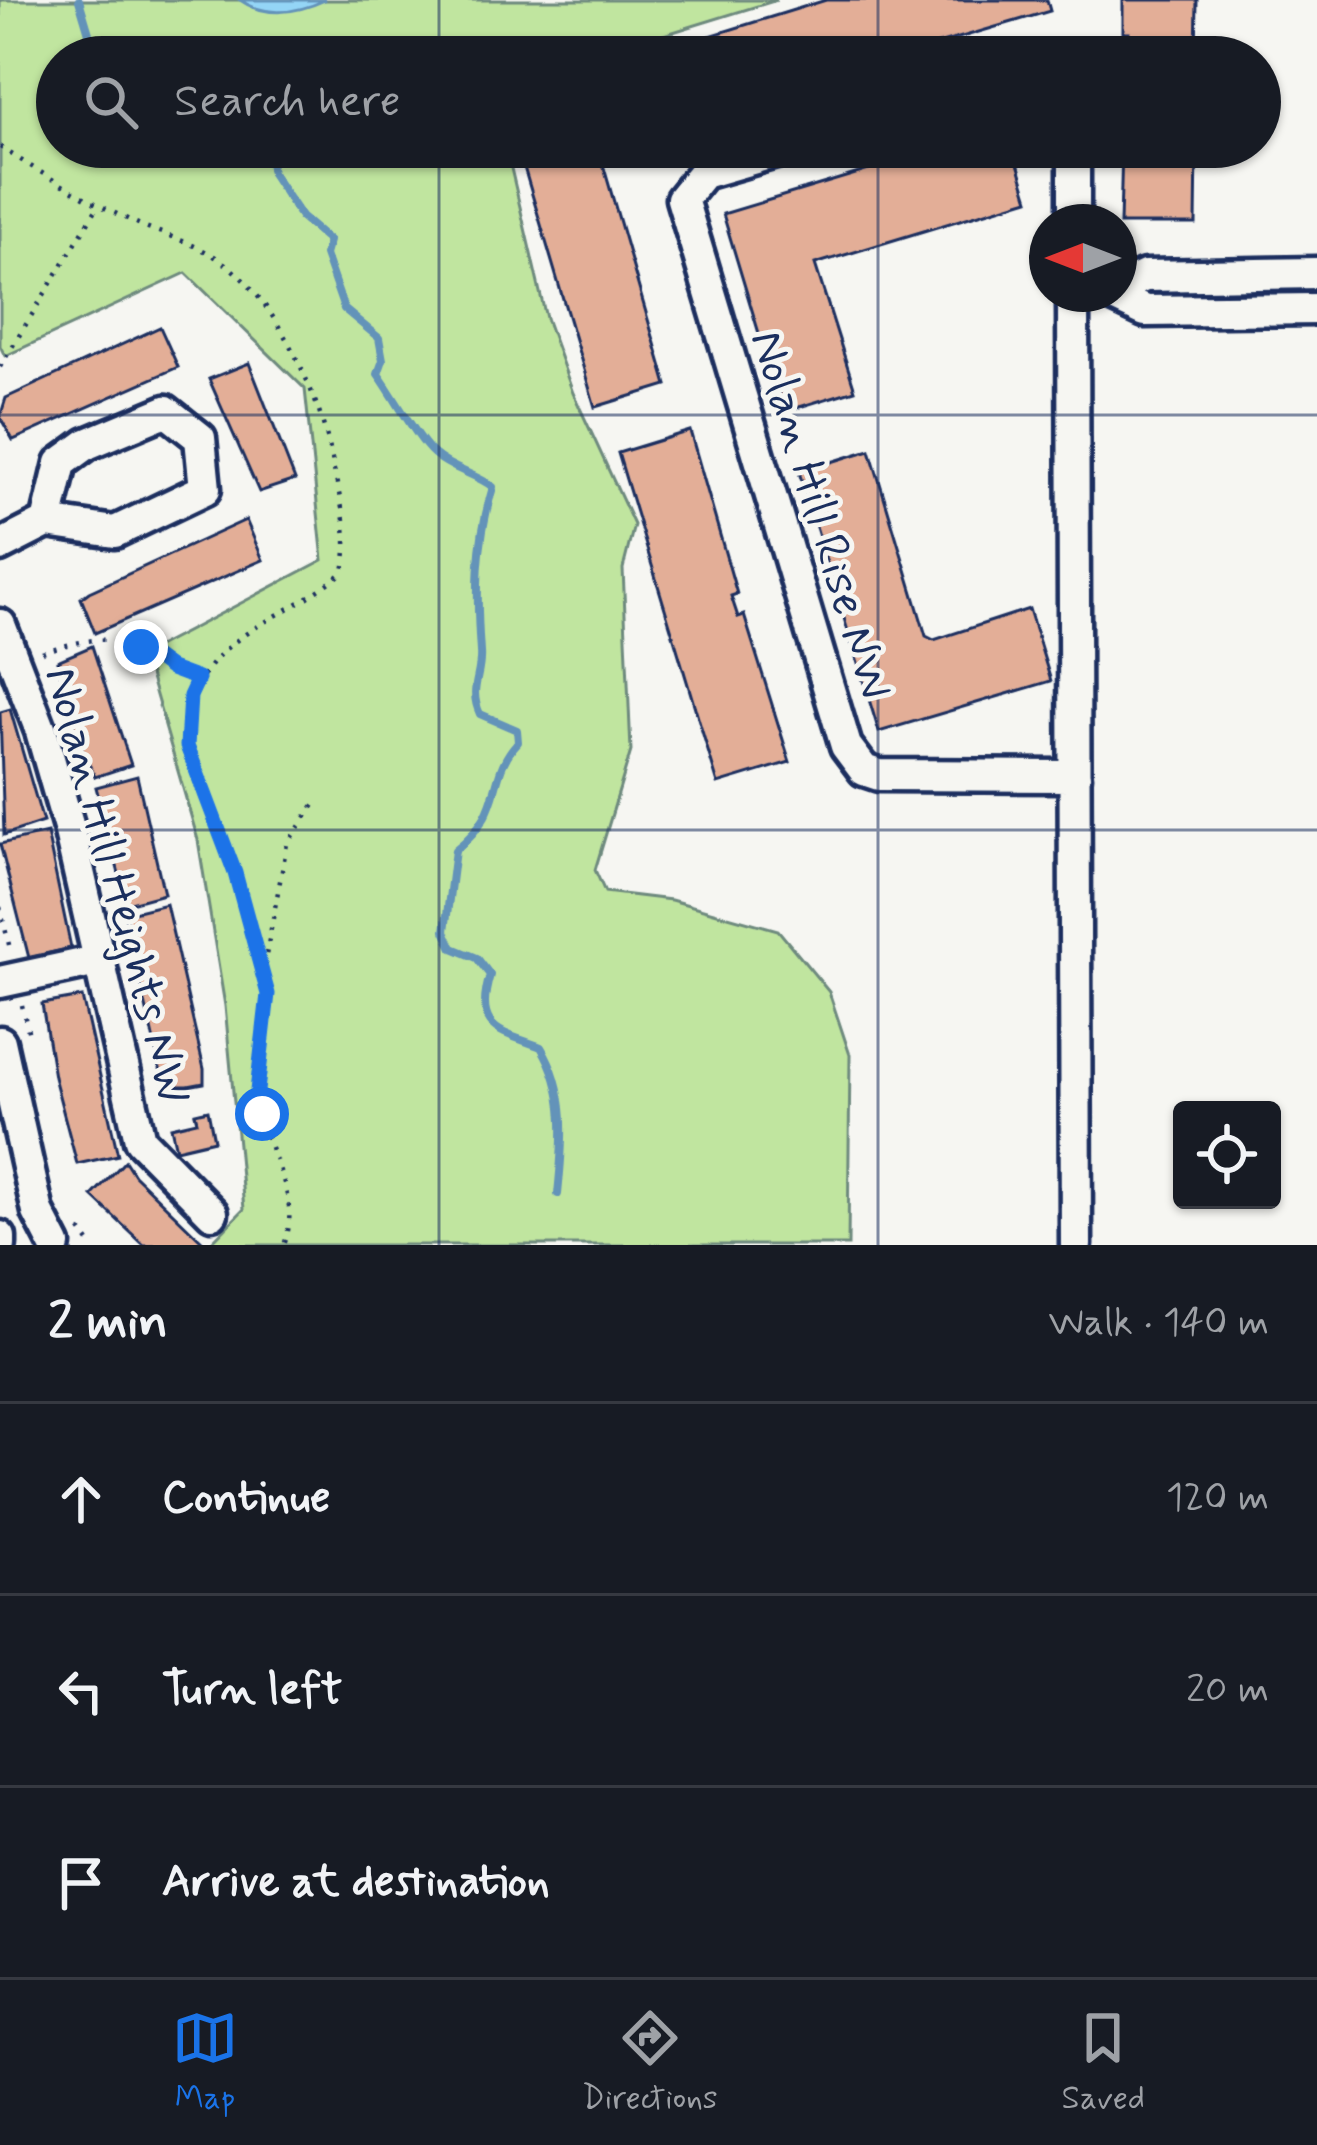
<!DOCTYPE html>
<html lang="en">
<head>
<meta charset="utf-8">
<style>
	:root { --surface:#171b24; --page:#242831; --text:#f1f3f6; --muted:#9ea1a6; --line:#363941; --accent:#1a73e8 }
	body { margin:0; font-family:Mynerve,sans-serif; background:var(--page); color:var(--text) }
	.controls { position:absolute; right:36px; bottom:36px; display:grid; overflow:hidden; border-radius:12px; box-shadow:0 3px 9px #0004 }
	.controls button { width:108px; height:108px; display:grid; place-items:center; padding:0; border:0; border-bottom:3px solid var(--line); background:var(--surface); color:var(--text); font:60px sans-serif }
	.compass { position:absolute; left:1029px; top:204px; width:108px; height:108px; border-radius:50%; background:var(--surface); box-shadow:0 3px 9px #0004; rotate:270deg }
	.stop { position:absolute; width:36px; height:36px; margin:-27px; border:9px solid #1a73e8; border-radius:50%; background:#fff }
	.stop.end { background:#1a73e8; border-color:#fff; box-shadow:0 3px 12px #0008 }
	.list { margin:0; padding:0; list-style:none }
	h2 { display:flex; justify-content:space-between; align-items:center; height:156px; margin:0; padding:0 48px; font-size:51px }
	h2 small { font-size:39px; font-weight:400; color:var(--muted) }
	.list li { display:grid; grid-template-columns:78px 1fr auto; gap:36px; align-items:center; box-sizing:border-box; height:192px; padding:0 48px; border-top:3px solid var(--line) }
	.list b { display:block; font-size:45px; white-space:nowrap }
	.list em { font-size:39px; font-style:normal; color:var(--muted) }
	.icon { flex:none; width:66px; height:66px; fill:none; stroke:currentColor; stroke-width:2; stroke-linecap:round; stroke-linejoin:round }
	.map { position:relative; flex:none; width:1317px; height:1245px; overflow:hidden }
	.search { position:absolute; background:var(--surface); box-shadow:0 3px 9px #0004; left:36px; right:36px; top:36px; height:132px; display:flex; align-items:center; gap:30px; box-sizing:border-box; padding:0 42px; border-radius:66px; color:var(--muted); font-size:45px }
	.sheet { height:732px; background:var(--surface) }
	nav { display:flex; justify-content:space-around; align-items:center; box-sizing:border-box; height:168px; border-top:3px solid var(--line); background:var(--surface); font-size:33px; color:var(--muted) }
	nav a { display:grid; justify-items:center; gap:6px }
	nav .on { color:var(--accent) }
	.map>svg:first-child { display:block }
	.green { fill:#c0e59f; stroke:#6e8a7e; stroke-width:3 }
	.water { fill:#94d5f6; stroke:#6493b9; stroke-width:3 }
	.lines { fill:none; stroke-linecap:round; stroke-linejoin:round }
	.stream { stroke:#6493b9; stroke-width:8 }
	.building { fill:#e3ae97; stroke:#1b2f5e; stroke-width:3 }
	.minor-casing { stroke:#1b2f5e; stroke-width:39 }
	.path { stroke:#1b2f5e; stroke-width:4.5; stroke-dasharray:3 9; stroke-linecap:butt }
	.minor { stroke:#f6f6f2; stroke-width:30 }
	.route { stroke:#1a73e8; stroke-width:15 }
	.grid { fill:none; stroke:#1b2f5e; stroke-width:3; stroke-opacity:0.55 }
	.labels { text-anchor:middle; stroke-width:10; stroke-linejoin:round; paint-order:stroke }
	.street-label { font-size:48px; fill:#1b2f5e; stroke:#f6f6f2 }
</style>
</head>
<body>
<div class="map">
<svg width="1317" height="1245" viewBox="0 0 1317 1245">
	<rect width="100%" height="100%" fill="#f6f6f2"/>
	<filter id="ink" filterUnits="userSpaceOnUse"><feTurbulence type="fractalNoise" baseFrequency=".00833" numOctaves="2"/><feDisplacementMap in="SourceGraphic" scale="24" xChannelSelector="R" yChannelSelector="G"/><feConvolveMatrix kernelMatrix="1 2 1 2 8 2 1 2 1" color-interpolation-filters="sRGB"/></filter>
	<g filter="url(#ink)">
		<path class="green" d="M0,0H777L592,57H57V147H506L546,318L573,393L634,525L623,569L631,751L595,870L605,892L671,900L778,930L829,992L850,1055L848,1245H209L244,1209L225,1006L198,840L144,654L323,560L305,389L186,273L5,356L0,346Z"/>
		<path class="water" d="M240,0H325C297,13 266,18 240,0Z"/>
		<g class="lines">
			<path class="stream" d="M79,0L96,57
				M267,147L272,173L301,217L329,241L325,255L344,309L379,338L383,360L378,374C394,396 417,439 434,454C452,470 474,473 493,487C476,542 476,596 480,652C482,677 468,688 480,714L517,730L518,742C485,777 508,808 455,850L445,931L453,948L477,958L490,975C473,1031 500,1031 541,1047C569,1092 563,1144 558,1194"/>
		</g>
		<path class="building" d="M826,0H1047L1050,11L894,57H701L697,40Z
			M1123,0H1197L1196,57H1123L1129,53V33H1123Z
			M675,45L679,57H634Z
			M518,147H598L667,385L595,407Z
			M945,147H1013L1029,199L815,264L855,390L783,412L767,339L761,340L723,214Z
			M1122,147H1197L1196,224H1120Z
			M160,327L178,367L13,440L0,417L6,398Z
			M249,363L295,480L259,492L209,379Z
			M690,431L737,594L731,596L738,617L744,615L790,762L718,784L618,453Z
			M870,450L926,636L934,640L1029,609L1051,681L879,732L799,472Z
			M246,520L263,560L95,633L81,598L89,592Z
			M92,646L131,765L95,777L77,738L57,661Z
			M10,709L43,822L4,835L0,712Z
			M137,776L164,894L127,904L96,787Z
			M47,833L71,948L29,958L0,844Z
			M166,904L204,1069V1083L188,1086H164L125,914Z
			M82,997L118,1155L77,1164L54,1077L42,1004Z
			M208,1110L214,1140L176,1149L171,1127L197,1121L195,1113Z
			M125,1161L134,1175L206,1245H144L92,1196Z"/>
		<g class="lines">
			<g class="minor-casing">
				<path id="minor" d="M793,147L703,173L682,199L846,746L864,770L879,775L1075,776
					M1074,147V222
					M1119,288L1145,276L1317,273
					M1073,294L1076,1245
					M1109,294L1145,311L1317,309
					M0,546L47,522L115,532L205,489L200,438L166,411L87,444L61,463L47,522
					M0,625L41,731L69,828L140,1140L212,1213
					M0,982L97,961
					M0,1042L38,1212L55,1245
					M0,1237V1245"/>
			</g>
			<path class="path" d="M0,147C44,175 88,201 136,223C163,235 196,243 220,260C277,299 321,398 333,464C339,499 353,539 342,573C270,632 187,634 187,746L264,966C270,1008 257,1047 257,1089C257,1143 305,1190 284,1245
				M0,367L97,208
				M42,652C135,623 121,651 198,679
				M0,907L11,953
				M264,966L287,844L316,802
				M22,1005L29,1035
				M80,1230L91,1245"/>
			<use href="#minor" class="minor"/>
		</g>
	</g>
	<g class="lines" filter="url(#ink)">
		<path class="route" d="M141,647L171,669L198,679L190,696L187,746L235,873L268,994L257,1091L262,1114"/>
	</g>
	<path class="grid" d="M439,0V57M878,0V57M439,147V1245M878,147V1245M0,415H1317M0,830H1317"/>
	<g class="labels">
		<g class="street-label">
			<text transform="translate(823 514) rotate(73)" y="17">Nolan Hill Rise NW</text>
			<text transform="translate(120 885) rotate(75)" y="17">Nolan Hill Heights NW</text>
		</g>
	</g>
</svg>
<div class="controls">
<button><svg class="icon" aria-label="locate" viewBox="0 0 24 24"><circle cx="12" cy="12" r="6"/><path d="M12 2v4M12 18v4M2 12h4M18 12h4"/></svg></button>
</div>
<svg class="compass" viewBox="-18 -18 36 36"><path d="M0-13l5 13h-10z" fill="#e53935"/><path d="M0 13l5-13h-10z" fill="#9ea1a6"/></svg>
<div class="stop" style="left:262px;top:1114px"></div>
<div class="stop end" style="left:141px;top:647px"></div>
<div class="search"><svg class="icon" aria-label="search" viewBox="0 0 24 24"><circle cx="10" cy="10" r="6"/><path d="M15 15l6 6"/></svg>Search here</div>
</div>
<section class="sheet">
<h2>2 min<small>Walk · 140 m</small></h2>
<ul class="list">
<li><svg class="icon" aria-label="ahead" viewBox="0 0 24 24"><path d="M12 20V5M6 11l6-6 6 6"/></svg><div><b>Continue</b></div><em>120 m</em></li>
<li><svg class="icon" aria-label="left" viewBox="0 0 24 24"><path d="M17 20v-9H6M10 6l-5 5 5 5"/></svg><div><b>Turn left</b></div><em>20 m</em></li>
<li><svg class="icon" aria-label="arrive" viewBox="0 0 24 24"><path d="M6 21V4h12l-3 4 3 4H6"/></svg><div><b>Arrive at destination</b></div></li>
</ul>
</section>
<nav>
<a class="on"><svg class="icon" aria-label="map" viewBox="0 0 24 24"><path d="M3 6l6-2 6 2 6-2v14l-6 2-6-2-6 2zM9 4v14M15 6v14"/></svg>Map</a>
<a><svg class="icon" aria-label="directions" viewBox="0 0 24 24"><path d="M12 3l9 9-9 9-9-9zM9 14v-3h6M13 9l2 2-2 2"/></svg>Directions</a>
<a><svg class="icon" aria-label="saved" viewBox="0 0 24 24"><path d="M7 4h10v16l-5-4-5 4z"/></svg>Saved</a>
</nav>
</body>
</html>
